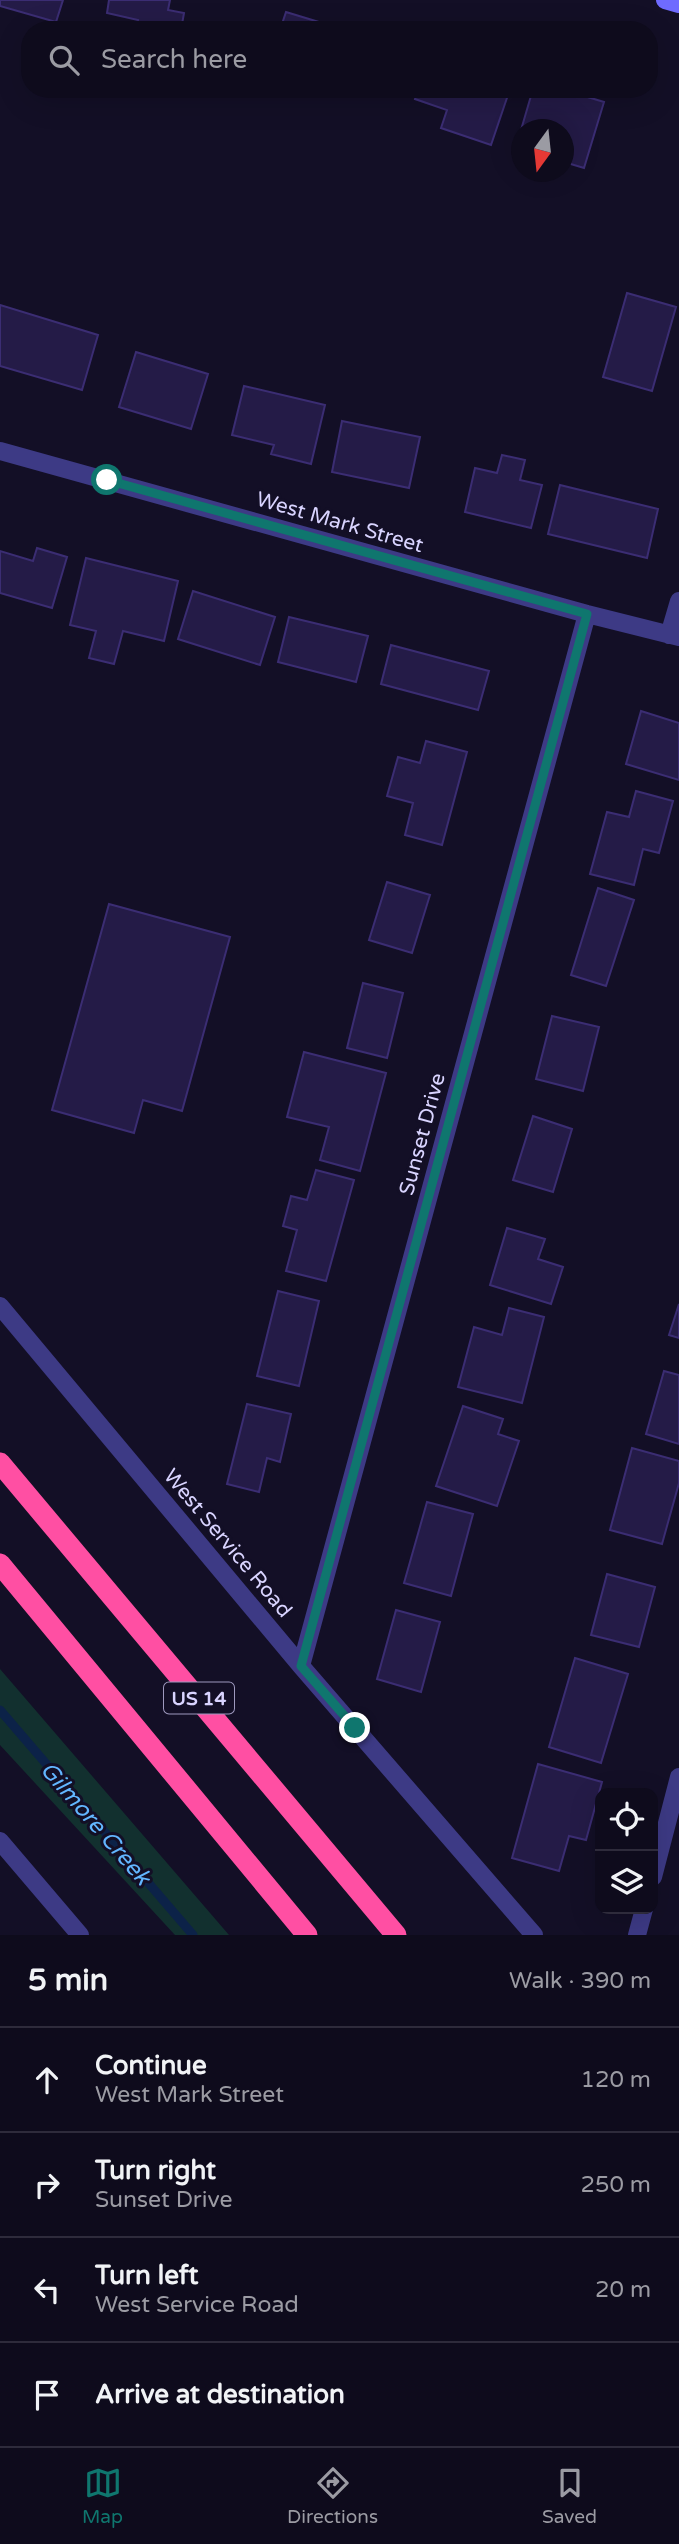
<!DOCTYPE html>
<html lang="en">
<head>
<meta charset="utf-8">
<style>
	:root { --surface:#0e0b1c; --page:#171425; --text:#f1f3f6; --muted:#9b9ba3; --line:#2e2b3b; --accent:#0f766e }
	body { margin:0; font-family:"Varela Round",sans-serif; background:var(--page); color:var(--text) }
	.controls { position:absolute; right:21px; bottom:21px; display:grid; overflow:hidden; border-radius:14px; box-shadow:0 7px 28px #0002 }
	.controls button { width:63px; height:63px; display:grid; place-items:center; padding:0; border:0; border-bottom:2px solid var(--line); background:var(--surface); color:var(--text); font:35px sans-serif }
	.compass { position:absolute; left:511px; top:119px; width:63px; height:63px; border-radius:50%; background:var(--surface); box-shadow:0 7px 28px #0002; rotate:195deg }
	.stop { position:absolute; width:21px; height:21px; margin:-16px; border:5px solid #0f766e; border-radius:50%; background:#fff }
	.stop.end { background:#0f766e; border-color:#fff; box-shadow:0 2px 7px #0008 }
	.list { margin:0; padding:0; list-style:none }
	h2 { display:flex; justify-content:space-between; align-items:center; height:91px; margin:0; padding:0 28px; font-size:30px }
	h2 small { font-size:23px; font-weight:400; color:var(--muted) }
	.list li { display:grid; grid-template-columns:46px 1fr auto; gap:21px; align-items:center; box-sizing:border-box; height:105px; padding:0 28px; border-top:2px solid var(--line) }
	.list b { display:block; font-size:26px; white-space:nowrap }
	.list p { margin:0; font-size:23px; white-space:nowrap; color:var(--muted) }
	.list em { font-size:23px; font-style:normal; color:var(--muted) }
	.icon { flex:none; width:38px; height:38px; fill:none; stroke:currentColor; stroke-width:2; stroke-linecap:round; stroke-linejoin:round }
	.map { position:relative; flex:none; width:679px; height:1935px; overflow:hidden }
	.search { position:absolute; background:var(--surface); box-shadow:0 7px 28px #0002; left:21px; right:21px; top:21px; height:77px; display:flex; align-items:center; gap:18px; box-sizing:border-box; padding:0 24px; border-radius:28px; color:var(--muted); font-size:26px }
	.sheet { height:511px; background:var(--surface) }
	nav { display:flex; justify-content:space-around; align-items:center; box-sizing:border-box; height:98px; border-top:2px solid var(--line); background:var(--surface); font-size:19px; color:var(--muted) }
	nav a { display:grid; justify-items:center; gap:4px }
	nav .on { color:var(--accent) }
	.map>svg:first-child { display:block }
	.green { fill:#12302f }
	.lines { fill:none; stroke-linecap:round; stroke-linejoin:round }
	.stream { stroke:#0c2248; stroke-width:9 }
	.building { fill:#241b47; stroke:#3b2d73; stroke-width:2 }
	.street { stroke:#3d3a85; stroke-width:18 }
	.secondary { stroke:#6f6bff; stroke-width:18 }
	.highway { stroke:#ff4fa3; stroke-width:21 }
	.route { stroke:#0f766e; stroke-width:9 }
	.labels { text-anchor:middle; stroke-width:6; stroke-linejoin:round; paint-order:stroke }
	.shield { fill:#130f26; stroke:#9e99be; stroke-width:2 }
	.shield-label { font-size:19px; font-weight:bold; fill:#d9d4ff }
	.street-label { font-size:21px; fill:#d9d4ff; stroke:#130f26 }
	.water-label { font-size:23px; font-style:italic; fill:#62b6ff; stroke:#130f26 }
</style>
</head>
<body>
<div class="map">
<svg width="679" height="1935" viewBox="0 0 679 1935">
	<rect width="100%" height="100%" fill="#130f26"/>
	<path class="green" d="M0,1669L229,1935H175L0,1745Z"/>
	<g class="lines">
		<path class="stream" d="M0,1710L193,1935"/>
	</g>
	<path class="building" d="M0,0H63L56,22L0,6Z
		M109,0H170L168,10L184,13L181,30H136L138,20L107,13Z
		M286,12L332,26L331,30H280Z
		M418,89H510L491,145L441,128L447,110L415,99Z
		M533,89H561L604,102L584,168L564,162V130H522V149L516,147Z
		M627,293L676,307L652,391L603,377Z
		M0,305L98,335L82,390L0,366Z
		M136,352L208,374L191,429L119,407Z
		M244,386L325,405L311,464L271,454L274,445L232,435Z
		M342,421L420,437L409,488L332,472Z
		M502,455L525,460L520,480L542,485L531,528L465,512L475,468L497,473Z
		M560,485L658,509L647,558L548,534Z
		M37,548L67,557L52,608L0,593V551L33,561Z
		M86,558L178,581L164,641L123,631L114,664L89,658L96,631L70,625Z
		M193,591L275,617L260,665L178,639Z
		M289,617L368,636L356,682L278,662Z
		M391,645L489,671L478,710L381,684Z
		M641,711L679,723V780L626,764Z
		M426,741L467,752L442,845L405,835L413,803L387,796L398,757L420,763Z
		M636,791L673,801L659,853L643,849L634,885L590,874L607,812L629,817Z
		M387,882L430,895L412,953L369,940Z
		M598,888L634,900L606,986L571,975Z
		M109,904L230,937L182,1111L143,1100L134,1133L52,1110Z
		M363,983L403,993L387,1058L347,1048Z
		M552,1016L599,1027L583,1091L536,1079Z
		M304,1052L386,1073L360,1171L320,1160L329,1127L287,1117Z
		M533,1116L572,1129L553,1192L513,1180Z
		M316,1170L354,1180L326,1281L286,1271L297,1230L283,1226L291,1196L307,1200Z
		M507,1228L545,1239L538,1259L563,1267L551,1304L490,1285Z
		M278,1291L319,1301L299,1386L257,1376Z
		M679,1304V1338L669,1335Z
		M509,1308L544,1317L522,1403L458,1387L474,1327L502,1335Z
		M664,1371L679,1375V1444L646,1434Z
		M247,1404L291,1414L280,1462L267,1458L259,1492L227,1484Z
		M463,1406L503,1419L498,1434L519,1441L497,1506L436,1486Z
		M632,1448L679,1461V1483L662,1544L610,1530Z
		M427,1502L473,1514L451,1596L404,1583Z
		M607,1574L655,1587L639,1647L591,1635Z
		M396,1610L440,1622L421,1692L377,1679Z
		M575,1658L628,1674L601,1763L549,1747Z
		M538,1764L602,1782L586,1840L569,1836L559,1871L512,1858Z"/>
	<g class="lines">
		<path class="street" d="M0,451L587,614L679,637
			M669,635L679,601
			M0,1306L301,1666L534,1935
			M301,1666L587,614
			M0,1841L80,1935
			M653,1877L679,1777
			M637,1935L644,1909"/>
		<path class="secondary" d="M665,0L679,4"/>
		<path class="highway" d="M0,1463L396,1935
			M0,1564L307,1935"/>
	</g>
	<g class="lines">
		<path class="route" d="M107,480L587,614L301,1666L355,1728"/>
	</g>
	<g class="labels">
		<rect class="shield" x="164" y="1682.5" width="70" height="31" rx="5"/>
		<g class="shield-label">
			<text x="199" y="1705">US 14</text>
		</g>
		<g class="street-label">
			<text transform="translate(340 522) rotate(16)" y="7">West Mark Street</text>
			<text transform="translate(422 1134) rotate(-75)" y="7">Sunset Drive</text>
			<text transform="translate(228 1543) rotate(50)" y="7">West Service Road</text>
		</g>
		<g class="water-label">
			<text transform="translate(96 1823) rotate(49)" y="8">Gilmore Creek</text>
		</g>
	</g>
</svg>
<div class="controls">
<button><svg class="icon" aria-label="locate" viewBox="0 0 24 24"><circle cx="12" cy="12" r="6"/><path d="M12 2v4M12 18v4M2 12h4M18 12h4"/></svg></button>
<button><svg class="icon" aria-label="layers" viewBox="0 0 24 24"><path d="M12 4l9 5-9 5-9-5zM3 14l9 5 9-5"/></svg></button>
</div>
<svg class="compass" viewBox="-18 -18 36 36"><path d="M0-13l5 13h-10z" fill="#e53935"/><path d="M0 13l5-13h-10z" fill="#9b9ba3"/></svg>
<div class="stop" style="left:107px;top:480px"></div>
<div class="stop end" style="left:355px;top:1728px"></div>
<div class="search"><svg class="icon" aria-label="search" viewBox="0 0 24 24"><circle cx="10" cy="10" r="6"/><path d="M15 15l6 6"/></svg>Search here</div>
</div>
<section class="sheet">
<h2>5 min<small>Walk · 390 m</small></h2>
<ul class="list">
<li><svg class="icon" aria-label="ahead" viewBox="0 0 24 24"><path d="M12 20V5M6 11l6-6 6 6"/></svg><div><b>Continue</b><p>West Mark Street</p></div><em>120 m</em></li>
<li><svg class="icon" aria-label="right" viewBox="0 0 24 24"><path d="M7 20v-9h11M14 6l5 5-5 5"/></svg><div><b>Turn right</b><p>Sunset Drive</p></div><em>250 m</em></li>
<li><svg class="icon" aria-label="left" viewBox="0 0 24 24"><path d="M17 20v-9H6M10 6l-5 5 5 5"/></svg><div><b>Turn left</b><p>West Service Road</p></div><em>20 m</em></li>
<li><svg class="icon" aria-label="arrive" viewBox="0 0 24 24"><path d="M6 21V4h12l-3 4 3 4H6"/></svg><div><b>Arrive at destination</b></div></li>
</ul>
</section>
<nav>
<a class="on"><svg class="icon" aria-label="map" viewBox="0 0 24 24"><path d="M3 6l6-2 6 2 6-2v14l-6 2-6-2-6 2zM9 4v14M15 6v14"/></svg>Map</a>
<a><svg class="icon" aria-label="directions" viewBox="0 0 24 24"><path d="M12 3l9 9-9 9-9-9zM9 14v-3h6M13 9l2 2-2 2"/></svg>Directions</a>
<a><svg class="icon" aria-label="saved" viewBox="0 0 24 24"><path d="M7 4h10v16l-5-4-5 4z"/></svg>Saved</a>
</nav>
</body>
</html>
